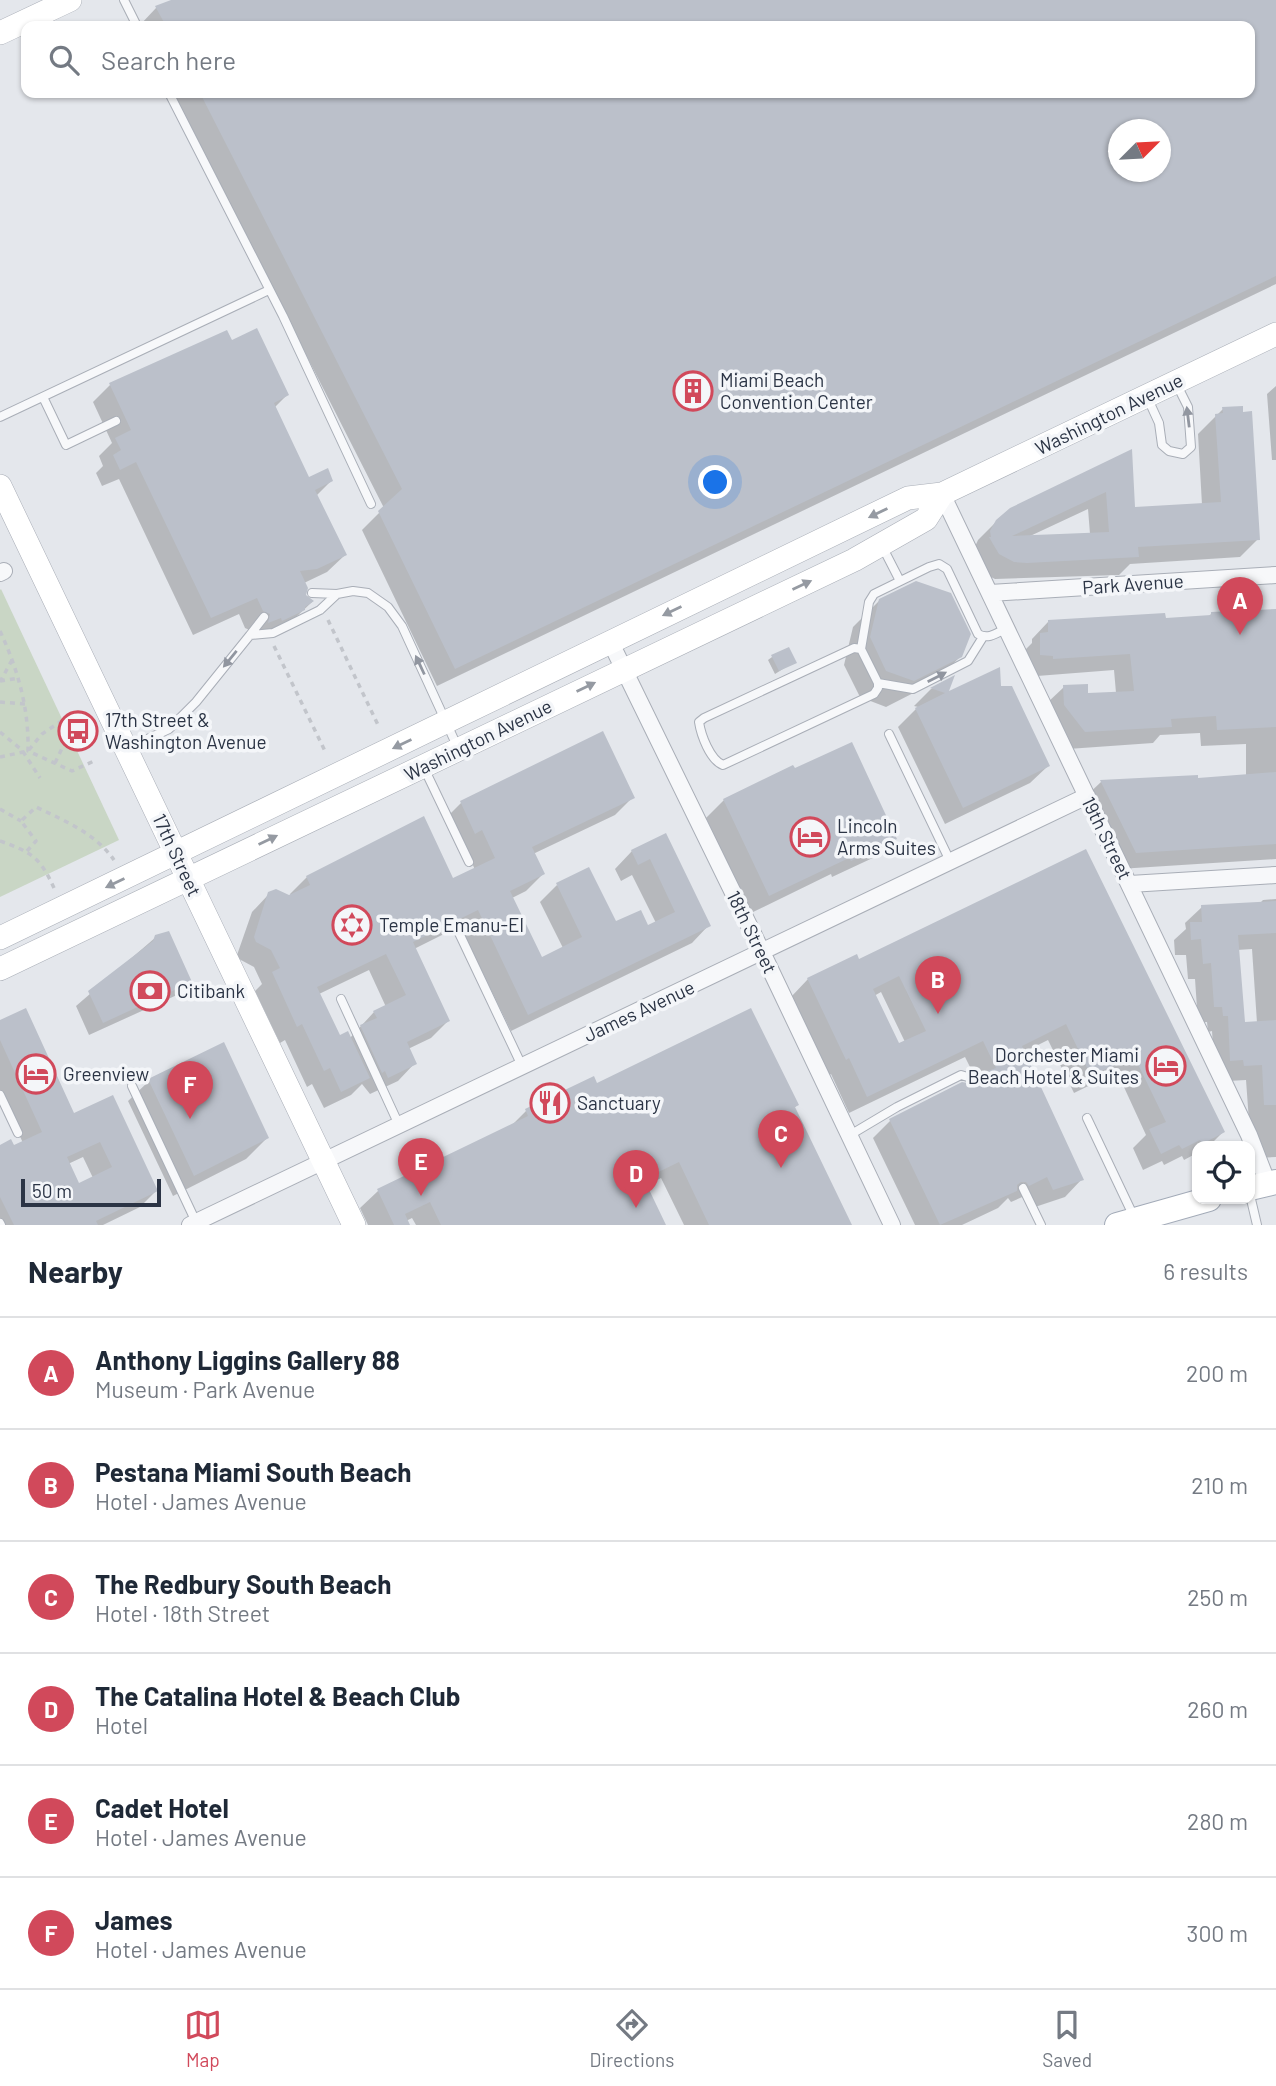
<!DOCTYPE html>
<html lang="en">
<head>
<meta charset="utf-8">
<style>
	:root { --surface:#fff; --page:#f6f6f7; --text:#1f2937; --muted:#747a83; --line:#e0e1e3; --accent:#d1495b }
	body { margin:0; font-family:Barlow,sans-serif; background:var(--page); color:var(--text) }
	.controls { position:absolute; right:21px; bottom:21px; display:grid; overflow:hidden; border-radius:14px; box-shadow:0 2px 5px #0004 }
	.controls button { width:63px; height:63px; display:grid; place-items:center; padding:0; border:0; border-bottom:2px solid var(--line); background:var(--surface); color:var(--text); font:35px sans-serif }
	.compass { position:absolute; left:1108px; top:119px; width:63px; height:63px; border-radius:50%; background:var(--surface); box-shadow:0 2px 5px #0004; rotate:66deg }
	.scale { position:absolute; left:21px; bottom:18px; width:140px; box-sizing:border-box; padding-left:7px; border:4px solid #2b3445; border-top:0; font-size:19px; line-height:24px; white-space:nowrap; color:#2b3445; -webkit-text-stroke:5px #f4f6f9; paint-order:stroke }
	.you { position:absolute; left:716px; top:483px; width:24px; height:24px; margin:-18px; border:5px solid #fff; border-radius:50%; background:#1a73e8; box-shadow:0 0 0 10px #1a73e833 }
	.badge { display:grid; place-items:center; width:46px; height:46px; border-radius:50%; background:var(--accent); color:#fff; font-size:23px; font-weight:700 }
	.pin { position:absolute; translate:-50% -58px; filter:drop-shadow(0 2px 4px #0008) }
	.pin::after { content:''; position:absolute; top:37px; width:24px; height:21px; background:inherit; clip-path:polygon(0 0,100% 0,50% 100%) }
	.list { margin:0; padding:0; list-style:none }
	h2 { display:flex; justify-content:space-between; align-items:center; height:91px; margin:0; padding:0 28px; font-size:30px }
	h2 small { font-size:23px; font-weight:400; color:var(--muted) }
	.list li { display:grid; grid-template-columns:46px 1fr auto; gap:21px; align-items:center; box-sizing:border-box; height:112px; padding:0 28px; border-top:2px solid var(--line) }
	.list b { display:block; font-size:26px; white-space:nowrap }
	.list p { margin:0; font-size:23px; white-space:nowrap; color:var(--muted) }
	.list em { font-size:23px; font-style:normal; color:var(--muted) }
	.icon { flex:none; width:38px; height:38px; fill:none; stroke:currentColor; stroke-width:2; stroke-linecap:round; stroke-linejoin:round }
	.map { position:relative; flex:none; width:1276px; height:1225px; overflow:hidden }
	.search { position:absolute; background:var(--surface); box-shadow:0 2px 5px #0004; left:21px; right:21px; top:21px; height:77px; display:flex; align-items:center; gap:18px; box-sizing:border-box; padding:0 24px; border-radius:14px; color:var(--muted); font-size:26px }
	.sheet { height:763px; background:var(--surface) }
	nav { display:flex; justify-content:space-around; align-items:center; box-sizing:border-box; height:98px; border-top:2px solid var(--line); background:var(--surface); font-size:19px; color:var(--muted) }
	nav a { display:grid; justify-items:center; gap:4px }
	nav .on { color:var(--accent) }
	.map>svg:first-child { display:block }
	.green { fill:#c9d6c5 }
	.shadow { fill:#0003; fill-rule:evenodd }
	.building { fill:#bbc0ca; fill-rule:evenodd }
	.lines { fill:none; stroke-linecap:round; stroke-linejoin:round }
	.lane-casing { stroke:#a9aeb7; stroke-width:10 }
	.street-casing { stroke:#a9aeb7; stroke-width:18 }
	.secondary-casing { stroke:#a9aeb7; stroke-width:24 }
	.primary-casing { stroke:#a3abb8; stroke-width:26 }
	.path { stroke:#c2c5cb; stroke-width:3.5; stroke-dasharray:5 5; stroke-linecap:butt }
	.lane { stroke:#f7f8fa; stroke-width:8 }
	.street { stroke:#f7f8fa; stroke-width:16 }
	.secondary { stroke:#fff; stroke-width:23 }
	.primary { stroke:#fff; stroke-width:24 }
	.oneway { fill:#9196a0 }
	.oneway2 { fill:#959aa2 }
	.labels { text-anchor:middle; stroke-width:7; stroke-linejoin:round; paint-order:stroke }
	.poi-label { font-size:19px; fill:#2b3445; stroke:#f4f6f9; text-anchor:start }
	.street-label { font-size:19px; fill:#2b3445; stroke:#f4f6f9 }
</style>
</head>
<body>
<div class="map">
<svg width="1276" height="1225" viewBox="0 0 1276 1225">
	<rect width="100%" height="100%" fill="#e4e7ec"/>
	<path class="green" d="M1,589L119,840L0,897V590Z"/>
	<path class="shadow" d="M176,0H1276V284L437,686L362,530L384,508L173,93H1250V26H139L156,8ZM1118,130H1160V172H1118Z
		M231,342L287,395L274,408L308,480L331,481L316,496L345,555L327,572L304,583V596L312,602L295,618L265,637L245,628L239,614L193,635L119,479L102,486L96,473L103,466L99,456L112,443L93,402L110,385Z
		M1276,386V460H1272L1267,394Z
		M1223,409L1258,539L1240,557L1130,564L1119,575L995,579L981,572L973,551L978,540L997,521L1130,452L1134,509L1202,505L1198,434ZM1088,509L1090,534L1028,537Z
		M880,600L961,656L933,683L886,707L860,697L844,665L853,627Z
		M1276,609V859L1119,869L1084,798L1101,782L1196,777L1197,780L1246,776V744L1201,746L1200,733L1160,735L1153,743L1068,749L1047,703L1064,687L1086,694L1116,693L1114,670L1037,676V672L1024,671L1023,652L1032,643V639L1048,622L1164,620L1208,617L1211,614L1274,611Z
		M772,657L794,662L775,674L768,660Z
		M952,679L946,695L999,688L1048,766L1030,783L945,824L898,727L918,707L914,706L931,689Z
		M633,797L615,815L533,854L543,874L526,891L512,898L541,959L563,948L540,902L557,885L615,924L647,927L656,923L632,875L621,881L615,869L632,851L666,836L709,925L692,943L511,1031L460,926L414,949L448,1021L431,1038L408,1049L415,1063L398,1081L370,1094L362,1084L351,1095L324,1108L312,1084L307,1087L285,1040L280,1043L255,991L262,984L254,967L239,959L237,955L252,912L269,894L291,898L290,894L307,877L452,881L475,870L465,846L458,850L444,820L461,803ZM369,970L386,1007L374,1012L350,1038L339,1037L319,994Z
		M724,800L895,838L877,856L832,877L831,874L751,913L706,818Z
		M1085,852L1223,1132L1209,1146H1197V1153L1184,1160L1182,1156L1164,1165L1162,1161L1143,1170L1133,1148L1146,1135L1117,1072L1074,1093L1048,1040L1024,1052L1082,1179L1065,1197L1035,1207L1029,1194L1011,1202L1008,1198L998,1208L962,1225H915L873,1138L890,1121L970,1085L976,1079L965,1057L849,1113L831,1074L828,1076L791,997L808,979L858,961ZM881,992L905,1042L898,1046L874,996Z
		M1276,899V1157L1257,1158L1250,1135L1246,1080L1228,1081L1215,1076L1212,1031L1208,1032L1207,1022L1198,1023L1195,979H1188L1186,955H1175L1174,940L1186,929L1185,923L1202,907L1260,903L1263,900ZM1252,949L1257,1023L1243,1024L1237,950Z
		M156,937L190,981L177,995L89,1035L76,1006Z
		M0,1022L74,1115L156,1191L140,1207L103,1225H0V1146L13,1147L23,1143L0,1093ZM83,1157L93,1178L78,1186L68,1164Z
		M593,1078L596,1085L797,1105L794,1108L850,1225H684L661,1178L646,1186L665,1225H416L412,1218L406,1221L408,1225H368L360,1208L378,1191L511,1126L526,1111Z
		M149,1081L267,1138L246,1159L173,1196L128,1101Z"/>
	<path class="building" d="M171,0H1276V276L455,669L378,511L402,489L200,93H1250V26H166L155,6ZM1118,130H1160V172H1118Z
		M257,328L289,395L274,403L309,477L328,468L333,481L315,490L347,555L317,569L300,571L308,588L306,595L314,601L305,607V610L282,621L281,618L268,623L270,614L263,611L257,598L211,618L136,462L120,470L113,455L121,450L115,438L131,430L109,383L227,330L232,340Z
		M1243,406V412L1252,411L1260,540L1138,547L1139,557L1027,563L1014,562L999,554L993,544L989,537H991L990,531L996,520L1010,508L1132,449L1135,507L1221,502L1215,414L1223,413L1222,407ZM1106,492L1109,532L1012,536Z
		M916,581L951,593L971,634L962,657L914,681L886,671L870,637L879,599Z
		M1276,609V727L1217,730L1216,716L1171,719L1172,727L1085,732L1064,705L1063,685L1088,684V693L1134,691L1130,654L1053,659V656L1040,655V633L1048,632V620L1165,613L1166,618L1211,615V612Z
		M789,647L797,663L779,671L771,655Z
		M1000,667L1001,686H1012L1050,766L963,808L915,708L945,693L930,688L955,675L949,691Z
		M603,731L635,798L532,847L545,874L510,891L542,957L582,937L556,883L589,867L616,921L641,910L648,925L675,912L650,859L638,865L631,850L666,833L711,926L528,1015L478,910L413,942L450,1021L407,1042L417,1064L388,1078L385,1071L382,1073L360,1025L377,1018L373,1011L406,995L386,954L317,987L340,1035L348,1031L370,1078L341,1092L330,1068L324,1071L302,1024L297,1027L272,972L280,968L271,950L256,942L254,937L268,892L276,889L289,895L310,885L306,876L424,816L453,878L495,858L482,830L475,834L460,801Z
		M852,742L897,839L851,861L849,858L769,896L723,799L793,765L795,768Z
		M1276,772V844L1136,853L1100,780L1198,775V778Z
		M1086,849L1225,1132L1202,1144L1200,1140L1182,1149L1179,1145L1161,1154L1149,1129L1166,1122L1134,1056L1091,1076L1066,1024L1022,1046L1084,1180L1053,1190L1047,1177L1029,1186L1026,1182H1021L1017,1185V1191L940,1225L889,1119L962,1082L973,1084L977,1081V1075L996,1068L983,1041L867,1097L849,1058L846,1060L807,978L857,954L859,959ZM899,976L926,1031L899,1043L873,989Z
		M1276,901V933L1238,935L1245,1022L1276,1020V1105H1264L1262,1065L1244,1066L1243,1060L1230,1061L1228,1016H1223L1222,1007H1214L1211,963L1203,964L1201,939L1191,940L1190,922H1202L1201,905Z
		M169,931L192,982L103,1023L88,991L153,941L155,935Z
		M26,1008L74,1113L113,1095L158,1191L96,1221L98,1225H14L0,1197V1145L11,1139L14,1145L42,1132L0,1040V1020ZM100,1142L112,1167L79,1183L67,1157Z
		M751,1008L799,1105L795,1107L852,1225H709L679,1162L644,1179L666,1225H441L430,1202L405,1214L410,1225H394L377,1189L528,1116L525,1109L594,1076L597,1083Z
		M224,1042L269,1138L194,1176L148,1079Z"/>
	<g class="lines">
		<g class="lane-casing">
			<path id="lane" d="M124,0L137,26
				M169,93L283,316L371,504
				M43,397L66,445L116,421
				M1148,399L1159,423L1162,445L1169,451L1183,454L1191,447L1188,407L1177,385
				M0,417L269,290
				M882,546L900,581
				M312,593L337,594
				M250,635L264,617
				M854,648L861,649L878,683V688L874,694L723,765C710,760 701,735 699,722L704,718Z
				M861,649L869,602L874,594L929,567L939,564L947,569L978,634C988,640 997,633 1007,628
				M878,683L913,689L968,661L983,637
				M889,734L950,861
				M128,748L169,729L196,702L250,635L273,633L320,610L337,594L353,591L368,593L388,607L402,626L457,746
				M424,768L469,862
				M459,933L522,1066
				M341,999L399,1125
				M132,1086L196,1222
				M0,1095L18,1133
				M1087,1118L1134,1217
				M850,1135L897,1107L961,1075L971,1078
				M1023,1188L1041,1225
				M1250,1195L1257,1225
				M0,1223L1,1225"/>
		</g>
		<g class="street-casing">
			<path id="street" d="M942,494L1249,1135L1268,1184
				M0,573L4,571
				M990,593L1276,575
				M610,641L762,952L892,1225
				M1130,884L1276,875
				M190,1225L1087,796"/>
		</g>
		<g class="secondary-casing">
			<path id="secondary" d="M0,33L70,0
				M0,486L354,1225
				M0,938C303,793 605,643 908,498L942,494L1276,334
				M0,969L854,560L926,519L942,494"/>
		</g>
		<g class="primary-casing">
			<path id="primary" d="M1250,1188L1276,1182
				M1117,1225L1209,1199"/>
		</g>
		<path class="path" d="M328,620L378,725
			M0,631C18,670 29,708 28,751L72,771L94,761
			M274,646L325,751
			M0,681L19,678
			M0,682L12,660
			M0,702L25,704
			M0,732L22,750L40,778
			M0,757L28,751L42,734L72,714
			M55,763L64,744L82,736
			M0,809L21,821
			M0,841C31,852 40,857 54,888
			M27,851L36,841L21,821L36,807C65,821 95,833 114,860"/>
		<use href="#lane" class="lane"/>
		<use href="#street" class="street"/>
		<use href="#secondary" class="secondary"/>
		<use href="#primary" class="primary"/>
	</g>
	<defs><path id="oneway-solid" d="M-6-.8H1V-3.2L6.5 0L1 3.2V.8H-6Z" transform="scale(1.75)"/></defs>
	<g class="oneway">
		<use href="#oneway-solid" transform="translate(1188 417) rotate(-97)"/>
		<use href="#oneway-solid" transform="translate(230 659) rotate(129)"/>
		<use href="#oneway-solid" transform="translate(420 665) rotate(-115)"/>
		<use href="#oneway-solid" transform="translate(937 677) rotate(-27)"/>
	</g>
	<g class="oneway2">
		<use href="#oneway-solid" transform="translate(878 513) rotate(154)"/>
		<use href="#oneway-solid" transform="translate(802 585) rotate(-25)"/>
		<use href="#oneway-solid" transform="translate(672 611) rotate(154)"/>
		<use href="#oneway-solid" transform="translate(586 687) rotate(-26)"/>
		<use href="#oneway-solid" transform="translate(402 744) rotate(154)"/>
		<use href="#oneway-solid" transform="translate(268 840) rotate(-26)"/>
		<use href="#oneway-solid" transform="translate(115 883) rotate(154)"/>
	</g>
	<defs>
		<g id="building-ring" transform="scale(2.0125)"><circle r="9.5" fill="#f4f6f9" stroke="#d1495b" stroke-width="1.5"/><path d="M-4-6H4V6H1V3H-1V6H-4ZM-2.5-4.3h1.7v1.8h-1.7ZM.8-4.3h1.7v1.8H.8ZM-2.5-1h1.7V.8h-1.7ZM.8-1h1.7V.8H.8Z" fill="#d1495b"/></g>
		<g id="bus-ring" transform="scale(2.0125)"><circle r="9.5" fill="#f4f6f9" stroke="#d1495b" stroke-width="1.5"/><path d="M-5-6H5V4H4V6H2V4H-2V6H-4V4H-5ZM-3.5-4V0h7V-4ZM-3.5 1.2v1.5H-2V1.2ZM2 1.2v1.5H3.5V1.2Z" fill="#d1495b"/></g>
		<g id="hotel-ring" transform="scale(2.0125)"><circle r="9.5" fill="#f4f6f9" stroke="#d1495b" stroke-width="1.5"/><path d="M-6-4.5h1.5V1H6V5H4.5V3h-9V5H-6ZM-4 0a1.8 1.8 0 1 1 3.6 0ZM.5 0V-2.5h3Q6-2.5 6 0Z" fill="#d1495b"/></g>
		<g id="synagogue-ring" transform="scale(2.0125)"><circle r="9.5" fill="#f4f6f9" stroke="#d1495b" stroke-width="1.5"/><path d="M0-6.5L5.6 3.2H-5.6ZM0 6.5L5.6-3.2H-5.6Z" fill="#d1495b"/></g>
		<g id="bank-ring" transform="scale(2.0125)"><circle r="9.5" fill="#f4f6f9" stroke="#d1495b" stroke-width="1.5"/><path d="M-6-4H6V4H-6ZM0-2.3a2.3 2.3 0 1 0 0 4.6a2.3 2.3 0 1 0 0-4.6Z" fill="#d1495b"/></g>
		<g id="restaurant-ring" transform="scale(2.0125)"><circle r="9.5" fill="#f4f6f9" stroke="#d1495b" stroke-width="1.5"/><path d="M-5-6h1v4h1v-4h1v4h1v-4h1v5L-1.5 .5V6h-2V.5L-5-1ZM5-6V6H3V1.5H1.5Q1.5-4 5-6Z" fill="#d1495b"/></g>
	</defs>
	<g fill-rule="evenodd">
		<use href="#building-ring" x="693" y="391"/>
		<use href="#bus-ring" x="78" y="731"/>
		<use href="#hotel-ring" x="810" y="837"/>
		<use href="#synagogue-ring" x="352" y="925"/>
		<use href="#bank-ring" x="150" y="991"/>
		<use href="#hotel-ring" x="1166" y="1066"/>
		<use href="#hotel-ring" x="36" y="1074"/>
		<use href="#restaurant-ring" x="550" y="1103"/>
	</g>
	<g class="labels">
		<g class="poi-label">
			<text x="720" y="387">Miami Beach<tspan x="720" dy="22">Convention Center</tspan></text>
			<text x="105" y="727">17th Street &amp;<tspan x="105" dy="22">Washington Avenue</tspan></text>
			<text x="837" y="833">Lincoln<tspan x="837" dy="22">Arms Suites</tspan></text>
			<text x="379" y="932">Temple Emanu-El</text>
			<text x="177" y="998">Citibank</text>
			<text x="1139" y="1062" text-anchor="end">Dorchester Miami<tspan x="1139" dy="22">Beach Hotel &amp; Suites</tspan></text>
			<text x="63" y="1081">Greenview</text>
			<text x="577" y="1110">Sanctuary</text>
		</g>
		<g class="street-label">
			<text transform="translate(1109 414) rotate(-26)" y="7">Washington Avenue</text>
			<text transform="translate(1133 584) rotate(-4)" y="7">Park Avenue</text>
			<text transform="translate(478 740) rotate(-26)" y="7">Washington Avenue</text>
			<text transform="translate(1107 838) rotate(64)" y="7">19th Street</text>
			<text transform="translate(177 855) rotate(65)" y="7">17th Street</text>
			<text transform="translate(752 932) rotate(64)" y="7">18th Street</text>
			<text transform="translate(639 1011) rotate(-25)" y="7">James Avenue</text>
		</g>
	</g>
</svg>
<div class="controls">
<button><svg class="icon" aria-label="locate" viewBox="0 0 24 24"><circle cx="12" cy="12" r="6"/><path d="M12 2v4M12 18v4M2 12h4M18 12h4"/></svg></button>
</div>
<svg class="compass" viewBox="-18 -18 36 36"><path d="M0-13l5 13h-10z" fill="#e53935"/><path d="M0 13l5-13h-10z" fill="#747a83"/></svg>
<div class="scale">50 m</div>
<div class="you"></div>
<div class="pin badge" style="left:1240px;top:635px">A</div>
<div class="pin badge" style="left:938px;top:1014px">B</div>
<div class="pin badge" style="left:781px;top:1168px">C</div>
<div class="pin badge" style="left:636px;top:1208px">D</div>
<div class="pin badge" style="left:421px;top:1196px">E</div>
<div class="pin badge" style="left:190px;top:1119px">F</div>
<div class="search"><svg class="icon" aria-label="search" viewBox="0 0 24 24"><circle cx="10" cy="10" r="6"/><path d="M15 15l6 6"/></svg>Search here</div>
</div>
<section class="sheet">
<h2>Nearby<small>6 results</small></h2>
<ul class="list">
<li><span class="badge">A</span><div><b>Anthony Liggins Gallery 88</b><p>Museum · Park Avenue</p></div><em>200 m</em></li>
<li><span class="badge">B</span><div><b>Pestana Miami South Beach</b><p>Hotel · James Avenue</p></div><em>210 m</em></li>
<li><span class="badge">C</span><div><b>The Redbury South Beach</b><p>Hotel · 18th Street</p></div><em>250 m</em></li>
<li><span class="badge">D</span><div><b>The Catalina Hotel &amp; Beach Club</b><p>Hotel</p></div><em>260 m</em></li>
<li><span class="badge">E</span><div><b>Cadet Hotel</b><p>Hotel · James Avenue</p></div><em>280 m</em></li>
<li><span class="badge">F</span><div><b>James</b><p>Hotel · James Avenue</p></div><em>300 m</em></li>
</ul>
</section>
<nav>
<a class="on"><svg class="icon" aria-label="map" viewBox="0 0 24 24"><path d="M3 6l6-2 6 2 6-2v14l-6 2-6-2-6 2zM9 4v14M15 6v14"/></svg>Map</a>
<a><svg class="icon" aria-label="directions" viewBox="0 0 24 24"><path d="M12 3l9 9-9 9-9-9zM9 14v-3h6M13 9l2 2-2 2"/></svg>Directions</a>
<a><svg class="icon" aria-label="saved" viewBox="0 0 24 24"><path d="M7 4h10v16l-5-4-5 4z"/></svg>Saved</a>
</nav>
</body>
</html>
